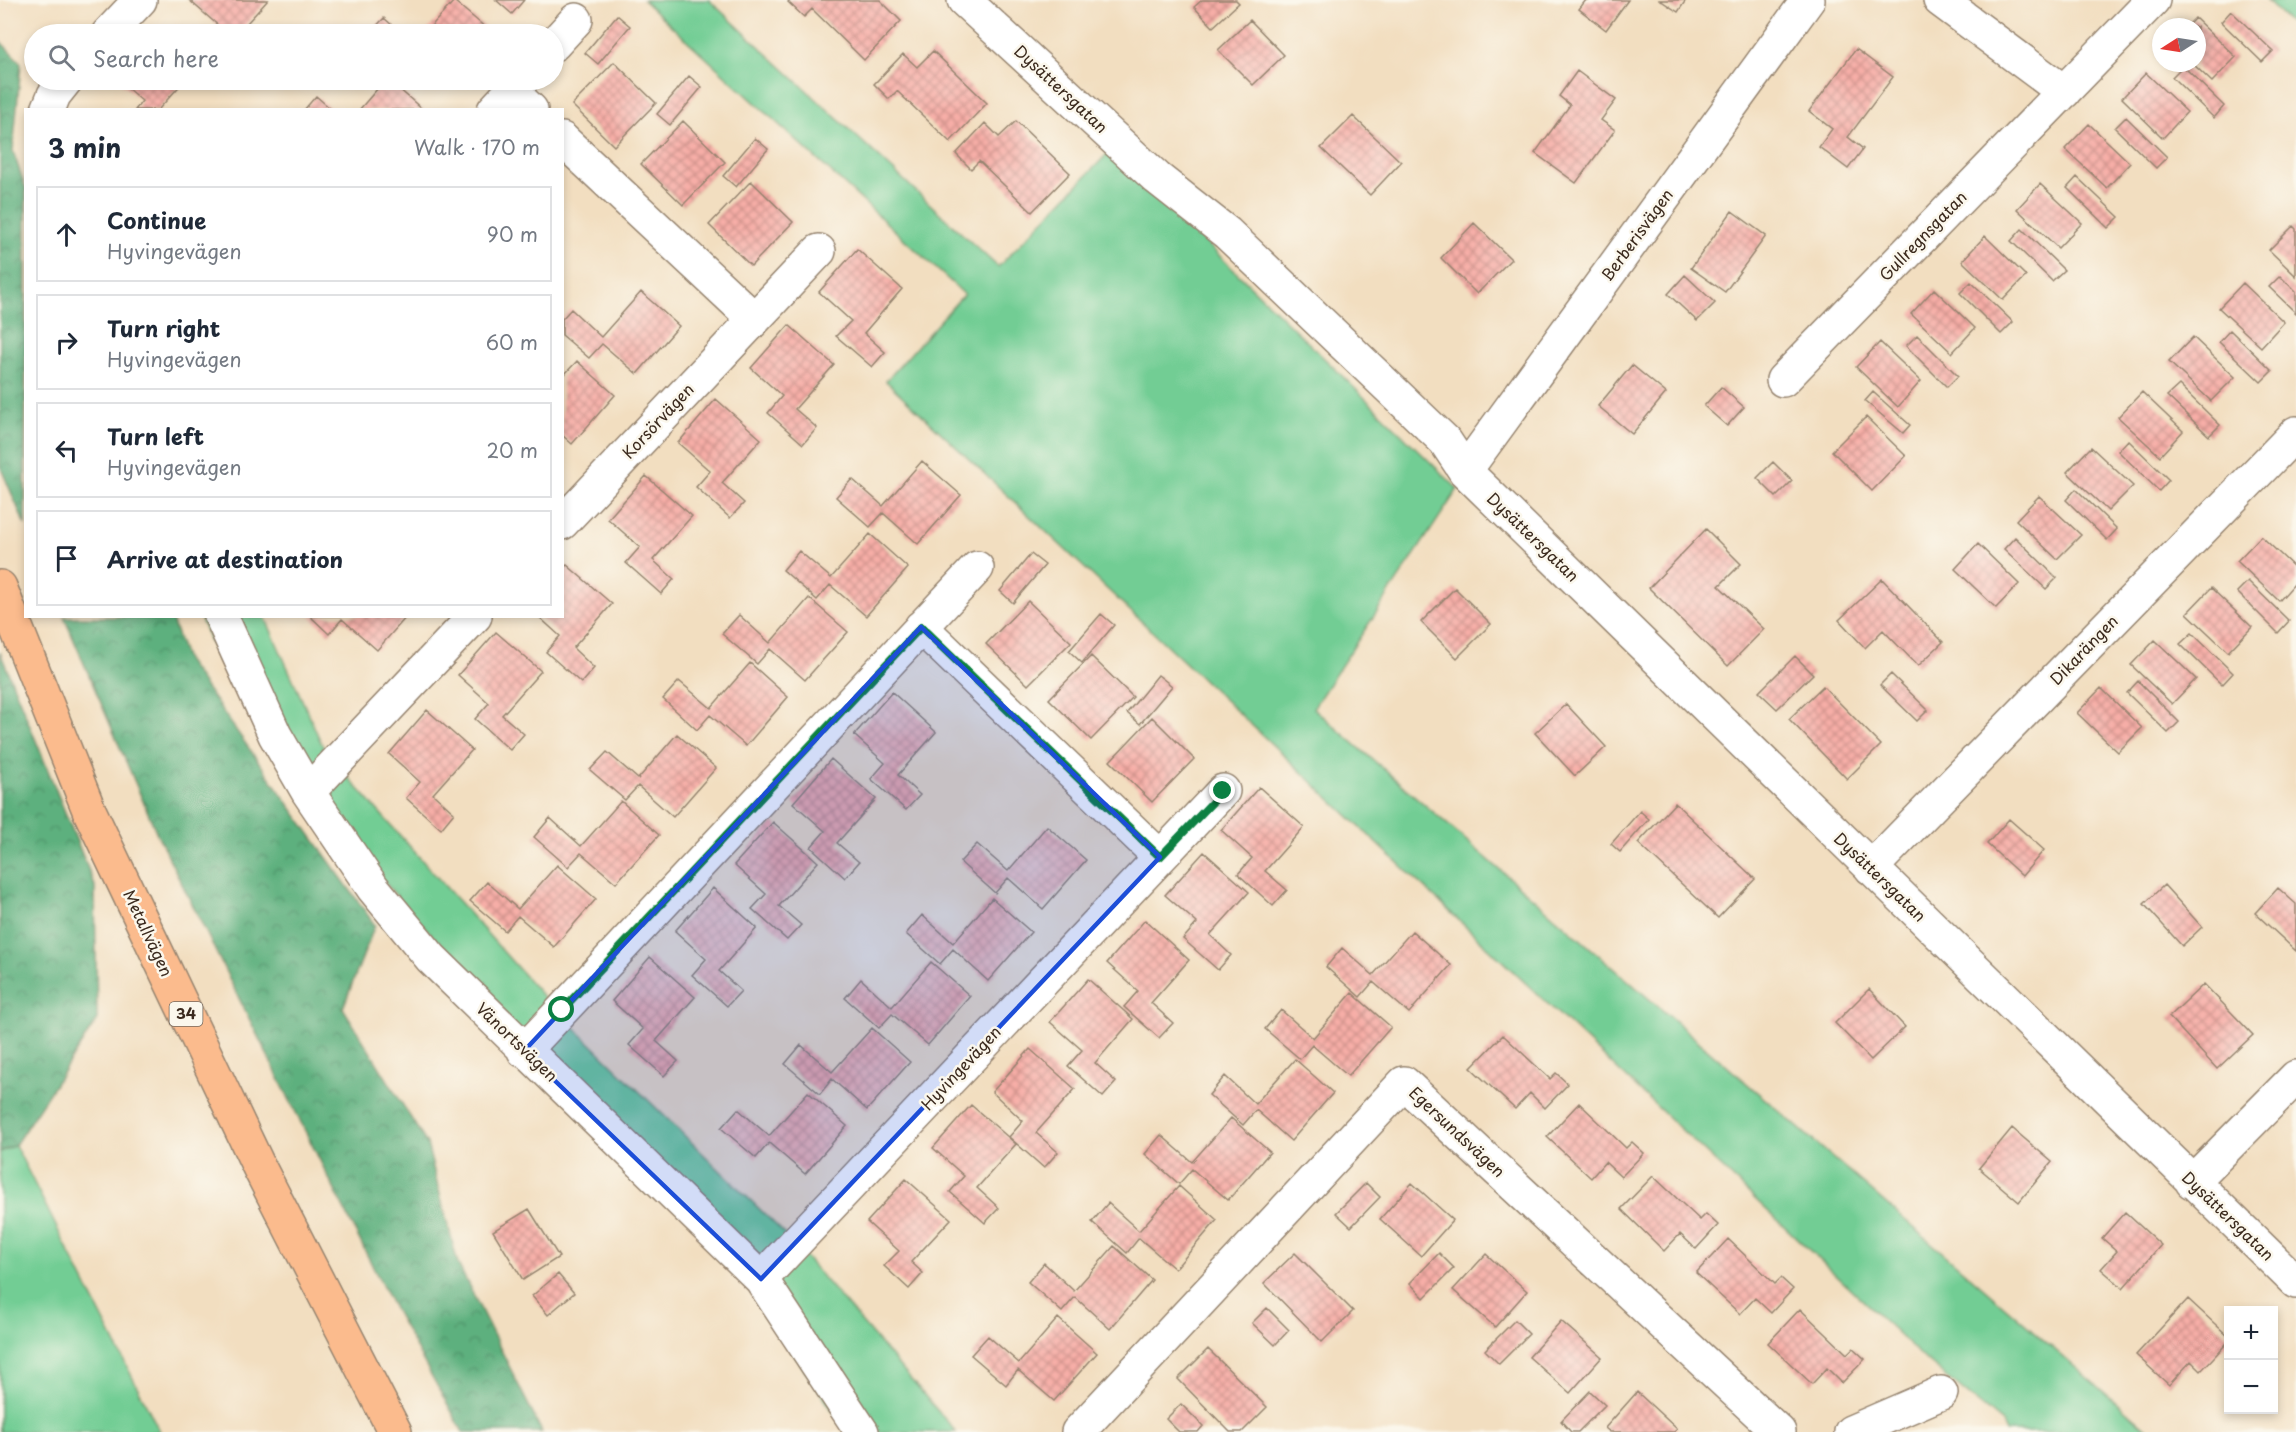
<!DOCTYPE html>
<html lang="en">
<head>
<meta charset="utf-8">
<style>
	:root { --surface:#fff; --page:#f2f2f3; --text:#1f2937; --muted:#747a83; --line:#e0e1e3 }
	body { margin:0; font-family:"Playpen Sans",sans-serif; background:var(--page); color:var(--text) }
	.controls { position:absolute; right:18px; bottom:18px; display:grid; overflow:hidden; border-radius:0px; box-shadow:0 3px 9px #0003 }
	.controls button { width:54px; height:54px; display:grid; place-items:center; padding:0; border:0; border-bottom:2px solid var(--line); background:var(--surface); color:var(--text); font:30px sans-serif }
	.compass { position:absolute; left:2152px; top:18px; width:54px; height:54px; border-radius:50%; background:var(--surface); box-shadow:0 3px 9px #0003; rotate:258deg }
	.stop { position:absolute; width:18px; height:18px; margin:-14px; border:4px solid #0b8043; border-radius:50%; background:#fff }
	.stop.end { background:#0b8043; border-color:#fff; box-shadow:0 2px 6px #0008 }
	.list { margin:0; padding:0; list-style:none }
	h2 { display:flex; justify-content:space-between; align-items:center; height:78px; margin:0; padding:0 24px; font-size:26px }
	h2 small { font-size:20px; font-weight:400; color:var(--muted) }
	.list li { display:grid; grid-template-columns:39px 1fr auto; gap:18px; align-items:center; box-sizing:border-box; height:96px; margin:0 12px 12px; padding:0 12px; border:2px solid var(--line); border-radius:0px }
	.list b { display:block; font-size:22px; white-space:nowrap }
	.list p { margin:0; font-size:20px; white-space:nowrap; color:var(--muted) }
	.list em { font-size:20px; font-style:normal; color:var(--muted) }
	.icon { flex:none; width:33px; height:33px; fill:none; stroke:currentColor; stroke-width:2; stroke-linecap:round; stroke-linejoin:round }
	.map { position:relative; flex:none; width:2296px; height:1432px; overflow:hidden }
	.search { position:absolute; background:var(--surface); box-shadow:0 3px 9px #0003; left:24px; top:24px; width:540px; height:66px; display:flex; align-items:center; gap:15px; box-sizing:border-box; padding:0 21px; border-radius:33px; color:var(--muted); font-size:22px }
	.panel { position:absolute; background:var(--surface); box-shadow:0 3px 9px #0003; left:24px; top:108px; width:540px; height:510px; border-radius:0px }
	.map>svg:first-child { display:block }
	.green { fill:#72cd94; stroke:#567c59; stroke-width:1.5 }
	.forest { fill:url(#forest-crowns); stroke:#4c6d4e; stroke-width:1.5 }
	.building { fill:url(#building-cross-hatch) }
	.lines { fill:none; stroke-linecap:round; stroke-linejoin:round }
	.minor-casing { stroke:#96846f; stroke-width:36 }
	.major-casing { stroke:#96846f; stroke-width:36 }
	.minor { stroke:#fff; stroke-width:33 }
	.major { stroke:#fbbb8d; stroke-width:33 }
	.route { stroke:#0b8043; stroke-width:8 }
	.marked { fill:#1d4ed8; fill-opacity:0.2; stroke:#1d4ed8; stroke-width:4.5; stroke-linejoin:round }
	.labels { text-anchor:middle; stroke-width:5; stroke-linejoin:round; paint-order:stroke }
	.shield { fill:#fbf7ec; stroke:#75685c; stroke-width:1.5 }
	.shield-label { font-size:15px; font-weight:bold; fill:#3b2a1e }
	.street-label { font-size:16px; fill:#3b2a1e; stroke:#fbf7ec }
</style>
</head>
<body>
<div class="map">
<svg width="2296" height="1432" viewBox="0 0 2296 1432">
	<defs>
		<pattern id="forest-crowns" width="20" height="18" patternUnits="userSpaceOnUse" patternTransform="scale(1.5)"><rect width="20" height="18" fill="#5db07e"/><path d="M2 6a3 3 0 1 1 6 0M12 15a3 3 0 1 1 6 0" fill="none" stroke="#4e8f67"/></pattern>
		<pattern id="building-cross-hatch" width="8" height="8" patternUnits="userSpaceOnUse" patternTransform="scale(1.5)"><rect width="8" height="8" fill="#f7aea7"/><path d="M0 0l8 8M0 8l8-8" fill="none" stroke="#c98e87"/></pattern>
	</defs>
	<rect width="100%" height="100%" fill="#fbf7ec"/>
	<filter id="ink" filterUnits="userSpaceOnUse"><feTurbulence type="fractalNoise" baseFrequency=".0167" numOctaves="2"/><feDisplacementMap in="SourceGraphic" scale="12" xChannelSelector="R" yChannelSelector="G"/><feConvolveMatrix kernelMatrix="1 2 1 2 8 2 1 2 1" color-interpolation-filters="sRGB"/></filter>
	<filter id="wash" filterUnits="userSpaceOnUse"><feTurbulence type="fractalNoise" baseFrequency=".008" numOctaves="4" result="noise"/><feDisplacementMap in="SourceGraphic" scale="24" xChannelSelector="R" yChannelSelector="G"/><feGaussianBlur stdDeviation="1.35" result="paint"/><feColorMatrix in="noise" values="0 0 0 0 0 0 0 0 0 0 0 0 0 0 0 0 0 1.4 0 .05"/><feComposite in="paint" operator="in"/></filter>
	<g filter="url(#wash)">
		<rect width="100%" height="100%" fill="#f2dec0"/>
		<path class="green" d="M643,0H709L998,267L1111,150L1458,489L1313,708L2150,1432H2006L2002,1423L1924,1358L886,381L964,294Z
			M2267,0H2296V29Z
			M200,617H265L325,751L548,1002L788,1237L956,1432H847L746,1283L300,789L217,658Z
			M15,1145L160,1432H0V1152Z"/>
		<path class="forest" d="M0,41L21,63L13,151L26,189L25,525L0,466Z
			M64,617H171L186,660L375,925L343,1008L427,1144L458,1264L542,1432H463L393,1307L158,836Z
			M0,652L95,886L97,1020L15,1145L0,1152Z"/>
		<g id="blocks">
			<path class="building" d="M189,0H268L237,34H214L220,27Z
				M496,0H524L512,14Z
				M790,0H880L901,21L864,60L812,9L804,17L788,2Z
				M1202,0H1236L1239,3L1213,27L1194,7Z
				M1586,0H1628L1606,30L1579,9Z
				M1660,0H1686L1678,12Z
				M454,1L493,34H424Z
				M2231,11L2273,51L2262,62L2221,22Z
				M617,15L630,26L598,64L585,53Z
				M384,18L402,34H369Z
				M2195,18L2236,57L2212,82L2192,63H2197V27H2186Z
				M1250,20L1284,55L1253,85L1218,50Z
				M1856,49L1893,77L1848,137L1863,149L1848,169L1819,147L1832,129L1809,111Z
				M933,51L987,103L950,142L897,91L889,99L874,84L903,54L917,67Z
				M614,62L656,103L614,146L572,105Z
				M2183,66L2224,106L2214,118L2172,77Z
				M1577,71L1616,100L1601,120L1615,130L1576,183L1535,153L1570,105L1559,96Z
				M2146,73L2187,112L2163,138L2122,98Z
				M689,76L702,87L670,125L657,114Z
				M118,80H185L158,110H135L142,101Z
				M385,80H389L423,110H359Z
				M316,96L332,110H304Z
				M1353,116L1401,162L1370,195L1321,148Z
				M2126,117L2167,157L2156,168L2115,128Z
				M683,121L725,162L683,205L641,164Z
				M1016,121L1070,173L1032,212L979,161L971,169L956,154L985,123L999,137Z
				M2089,124L2130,163L2107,188L2065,149Z
				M755,138L768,149L736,187L723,176Z
				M2077,177L2119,217L2108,228L2067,188Z
				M751,181L793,222L751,266L709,225Z
				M2040,184L2082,223L2058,248L2017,209Z
				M1732,211L1766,236L1725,292L1691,268Z
				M1474,223L1511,259L1477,294L1441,258Z
				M2293,226L2296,229V276L2269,250Z
				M2022,229L2064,270L2052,281L2011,241Z
				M1985,236L2026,276L2003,300L1962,261Z
				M857,249L902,289L864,333L885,352L872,367L836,336L851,321L819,292Z
				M1685,275L1715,303L1697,321L1668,294Z
				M2280,276L2296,292V313L2269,287Z
				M1971,282L2013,322L2001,334L1960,293Z
				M2243,283L2284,322L2261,347L2219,308Z
				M1934,289L1975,328L1952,353L1911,314Z
				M641,292L679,326L637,374L602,344L589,358L562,335V319L571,309L601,337Z
				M789,325L834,365L795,409L817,428L803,444L768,413L782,396L751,368Z
				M2230,330L2272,371L2261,382L2219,342Z
				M1917,335L1958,376L1947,387L1906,346Z
				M2193,337L2235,377L2211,401L2169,362Z
				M1880,342L1921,381L1898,407L1856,367Z
				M577,361L615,395L572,444L562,435V377Z
				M1632,365L1666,393L1632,434L1598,406Z
				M2179,385L2220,425L2209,436L2167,396Z
				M1721,387L1744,407L1727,426L1704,406Z
				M1873,392L1910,425L1903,433L1865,401Z
				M2142,392L2183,431L2160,456L2118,417Z
				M716,399L761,439L722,483L744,503L730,518L696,487L710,471L678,443Z
				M1866,417L1906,456L1872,491L1832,451Z
				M2128,440L2169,480L2159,491L2118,451Z
				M2091,447L2133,486L2108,511L2067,472Z
				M922,461L961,495L918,544L883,513L870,527L836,497L852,479L883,506Z
				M1773,462L1792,481L1776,497L1757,478Z
				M646,476L692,516L653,560L674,579L661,594L626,563L640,547L608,519Z
				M2076,489L2117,529L2107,540L2066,500Z
				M2039,496L2081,535L2057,559L2016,520Z
				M1706,529L1741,564L1719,586L1764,629L1728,666L1649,588Z
				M870,534L908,568L866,616L830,585L817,600L783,570L799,551L831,578Z
				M2261,536L2296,569V582L2279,601L2237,561Z
				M2015,537L2057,578L2046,589L2004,549Z
				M1978,544L2019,584L1996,608L1955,569Z
				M1031,554L1045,565L1013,603L1000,591Z
				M567,565L612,604L573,648L594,668L581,683L546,652L560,636L538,616H562V569Z
				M1882,579L1943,642L1918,666L1883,630L1865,648L1839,620Z
				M2248,581L2289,621L2278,633L2237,592Z
				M1455,588L1491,624L1457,658L1421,622Z
				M2211,588L2252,627L2228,652L2187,613Z
				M809,598L848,632L805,680L770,649L757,664L722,634L739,615L770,643Z
				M1028,601L1071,642L1028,685L986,644Z
				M1101,614L1114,625L1082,663L1069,651Z
				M310,616H407L377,650L342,619L329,634Z
				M496,632L541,671L502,715L524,734L510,750L475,719L489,703L458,675Z
				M2192,633L2233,673L2222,685L2180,644Z
				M2155,640L2196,679L2172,704L2131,665Z
				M1091,656L1133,697L1091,740L1049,699Z
				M1795,656L1813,674L1777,709L1759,692Z
				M750,663L788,697L746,746L710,715L697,730L663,699L679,681L711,708Z
				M1891,674L1928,710L1917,721L1880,685Z
				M1158,675L1172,686L1140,724L1127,713Z
				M2138,681L2179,722L2168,733L2127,693Z
				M1823,686L1881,745L1847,779L1789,719Z
				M2101,688L2142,728L2118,752L2077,713Z
				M892,692L936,732L898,775L920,795L906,810L871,779L885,763L854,735Z
				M1566,704L1606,747L1575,776L1535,733Z
				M427,710L472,750L433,794L454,813L441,829L406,798L420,782L389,754Z
				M1152,717L1194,759L1152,802L1110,761Z
				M677,734L716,768L673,817L638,786L625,800L590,770L607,752L638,779Z
				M831,759L876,799L837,843L859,862L845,878L811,847L825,831L793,803Z
				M1259,787L1304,827L1265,871L1287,890L1273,906L1238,874L1252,858L1221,830Z
				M621,801L659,835L616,883L581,853L568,867L534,837L550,818L581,846Z
				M1675,803L1755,879L1718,918L1638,843Z
				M1640,811L1649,819L1620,852L1611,844Z
				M2009,819L2044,850L2022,876L1987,844Z
				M773,822L818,862L779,906L801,925L787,940L752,909L766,894L734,865Z
				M1047,826L1086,860L1043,909L1008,878L995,893L960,862L977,844L1008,871Z
				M1204,852L1249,892L1210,935L1231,955L1218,970L1183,939L1197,923L1165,895Z
				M557,865L596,899L554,947L518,916L505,931L470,901L487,882L518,909Z
				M2164,885L2202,927L2182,946L2144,904Z
				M713,888L757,928L719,971L741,991L727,1006L692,975L706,959L675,931Z
				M2278,888L2296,904V951L2255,913Z
				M992,898L1031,932L988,981L953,949L940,964L906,934L922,915L953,943Z
				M1145,920L1189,960L1151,1003L1173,1023L1159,1038L1124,1007L1138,991L1107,963Z
				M1412,931L1451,965L1409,1013L1373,982L1360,997L1326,967L1342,948L1373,975Z
				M650,957L695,997L656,1041L678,1061L664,1076L629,1045L643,1029L612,1001Z
				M931,962L970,996L928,1045L892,1014L879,1028L845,998L861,979L892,1007Z
				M1088,979L1133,1019L1095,1063L1116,1082L1103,1097L1068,1066L1082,1050L1050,1022Z
				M2204,984L2253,1035L2217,1069L2169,1017Z
				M1869,989L1905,1027L1871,1060L1835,1023Z
				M1352,993L1391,1027L1348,1076L1312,1045L1300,1059L1265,1029L1281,1010L1313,1038Z
				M872,1028L910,1062L867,1110L832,1079L820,1094L785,1064L801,1045L832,1072Z
				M1503,1035L1550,1079L1556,1073L1568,1084L1545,1108L1530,1093L1515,1109L1471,1068Z
				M1030,1049L1075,1089L1036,1133L1058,1152L1044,1168L1009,1137L1023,1121L992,1092Z
				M1295,1059L1333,1093L1291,1141L1256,1110L1243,1125L1209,1095L1225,1076L1255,1104Z
				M808,1092L847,1126L805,1174L769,1143L756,1158L721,1128L738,1109L769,1136Z
				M1579,1103L1626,1148L1632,1142L1644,1153L1621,1177L1605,1162L1591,1178L1547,1137Z
				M971,1105L1016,1144L977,1188L999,1208L985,1223L950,1192L964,1176L933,1148Z
				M1231,1118L1270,1152L1228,1200L1192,1169L1179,1184L1145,1154L1161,1135L1192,1162Z
				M2012,1128L2052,1162L2019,1202L1979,1168Z
				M1653,1176L1700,1220L1706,1214L1718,1225L1696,1249L1680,1234L1664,1251L1621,1209Z
				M906,1179L951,1219L911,1262L923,1273L909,1289L884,1266L899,1251L867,1222Z
				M1366,1183L1380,1197L1351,1227L1336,1213Z
				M1412,1183L1453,1220L1421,1256L1380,1219Z
				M1179,1186L1217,1220L1175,1269L1139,1238L1127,1253L1092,1222L1108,1203L1139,1231Z
				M529,1209L559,1257L523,1280L493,1231Z
				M2125,1212L2161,1245L2123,1288L2101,1269L2117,1251L2102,1238Z
				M1728,1239L1775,1284L1781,1278L1793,1289L1771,1313L1755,1298L1740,1314L1696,1273Z
				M1114,1246L1152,1280L1110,1329L1075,1297L1062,1312L1028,1282L1044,1263L1074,1291Z
				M1295,1253L1353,1311L1322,1342L1264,1283Z
				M1439,1253L1454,1268L1424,1298L1410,1283Z
				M1486,1254L1527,1291L1495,1327L1453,1290Z
				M558,1274L574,1293L548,1315L532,1296Z
				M2188,1299L2228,1336V1342L2201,1371L2191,1361L2169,1385L2136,1355Z
				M1267,1308L1289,1330L1275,1345L1252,1323Z
				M1800,1309L1847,1354L1853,1348L1865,1359L1842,1383L1827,1368L1812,1384L1768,1343Z
				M1058,1318L1097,1353L1054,1401L1018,1370L1006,1385L971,1355L988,1336L1019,1363Z
				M1515,1320L1529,1334L1499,1364L1485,1350Z
				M1561,1321L1602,1357L1570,1393L1529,1357Z
				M1208,1349L1267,1407L1242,1432H1230L1178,1379Z
				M1590,1391L1605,1405L1578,1432H1571L1561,1421Z
				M1637,1392L1677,1429L1674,1432H1610L1605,1428Z
				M1181,1404L1203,1426L1198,1432H1179L1166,1419Z"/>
		</g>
	</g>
	<g filter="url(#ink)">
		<use href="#blocks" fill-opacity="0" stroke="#96846f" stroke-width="1.5"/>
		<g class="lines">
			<g class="minor-casing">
				<path id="minor" d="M964,0L1157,178L1227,233L1445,441L1465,471L2296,1282
					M1940,0L2064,92
					M108,34L140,0
					M554,44L576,20
					M511,91L531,110
					M48,110L54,95L66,80
					M494,110L522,80
					M562,139L754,319
					M1783,380L2153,0
					M1465,471L1808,0
					M562,523L819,251
					M221,616L275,735L308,792L373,888L431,958L761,1279L862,1432
					M921,627L1160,857
					M308,792L475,616
					M1871,868L2296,433
					M524,1051L977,568
					M2192,1182L2296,1077
					M761,1279L1223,791
					M1078,1432L1404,1083L1779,1432
					M1851,1432L1941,1393"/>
			</g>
			<g class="major-casing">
				<path id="major" d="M0,587L89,810L259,1167L395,1432"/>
			</g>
			<use href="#minor" class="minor"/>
			<use href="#major" class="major"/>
		</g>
	</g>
	<g class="lines" filter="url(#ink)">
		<path class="route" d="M562,1010L921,627L1160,857L1223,791"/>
	</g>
	<path class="marked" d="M921,627L1160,857L761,1279L524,1051Z"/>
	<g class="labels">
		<rect class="shield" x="169.5" y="1002" width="33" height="24" rx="4.5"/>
		<g class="shield-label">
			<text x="186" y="1019">34</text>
		</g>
		<g class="street-label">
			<text transform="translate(1061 89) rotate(43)" y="6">Dysättersgatan</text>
			<text transform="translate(1637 235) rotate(-54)" y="6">Berberisvägen</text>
			<text transform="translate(1923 236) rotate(-46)" y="6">Gullregnsgatan</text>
			<text transform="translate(658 421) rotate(-47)" y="6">Korsörvägen</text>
			<text transform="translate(1533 537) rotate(44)" y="6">Dysättersgatan</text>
			<text transform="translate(2084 650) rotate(-46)" y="6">Dikarängen</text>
			<text transform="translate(1880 877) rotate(44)" y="6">Dysättersgatan</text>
			<text transform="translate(148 933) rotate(65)" y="6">Metallvägen</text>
			<text transform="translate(517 1042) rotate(44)" y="6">Vänortsvägen</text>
			<text transform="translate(961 1068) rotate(-47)" y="6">Hyvingevägen</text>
			<text transform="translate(1457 1132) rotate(43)" y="6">Egersundsvägen</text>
			<text transform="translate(2228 1216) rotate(44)" y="6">Dysättersgatan</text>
		</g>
	</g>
</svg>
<div class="controls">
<button>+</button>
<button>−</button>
</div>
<svg class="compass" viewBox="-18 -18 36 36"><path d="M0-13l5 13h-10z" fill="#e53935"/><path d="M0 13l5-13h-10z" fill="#747a83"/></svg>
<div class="stop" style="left:562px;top:1010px"></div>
<div class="stop end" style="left:1223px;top:791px"></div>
<div class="search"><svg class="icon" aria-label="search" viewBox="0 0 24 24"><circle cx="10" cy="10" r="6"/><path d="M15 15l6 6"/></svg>Search here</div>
<section class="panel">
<h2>3 min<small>Walk · 170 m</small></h2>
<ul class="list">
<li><svg class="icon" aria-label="ahead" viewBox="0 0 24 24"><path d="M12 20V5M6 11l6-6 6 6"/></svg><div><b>Continue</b><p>Hyvingevägen</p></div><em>90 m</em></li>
<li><svg class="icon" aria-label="right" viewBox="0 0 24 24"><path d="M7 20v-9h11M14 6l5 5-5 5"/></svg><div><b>Turn right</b><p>Hyvingevägen</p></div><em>60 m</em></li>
<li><svg class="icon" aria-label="left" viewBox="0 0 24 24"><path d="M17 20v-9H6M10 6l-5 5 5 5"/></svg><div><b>Turn left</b><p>Hyvingevägen</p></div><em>20 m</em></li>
<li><svg class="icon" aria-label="arrive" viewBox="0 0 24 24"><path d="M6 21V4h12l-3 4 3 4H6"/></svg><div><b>Arrive at destination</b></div></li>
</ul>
</section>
</div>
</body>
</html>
